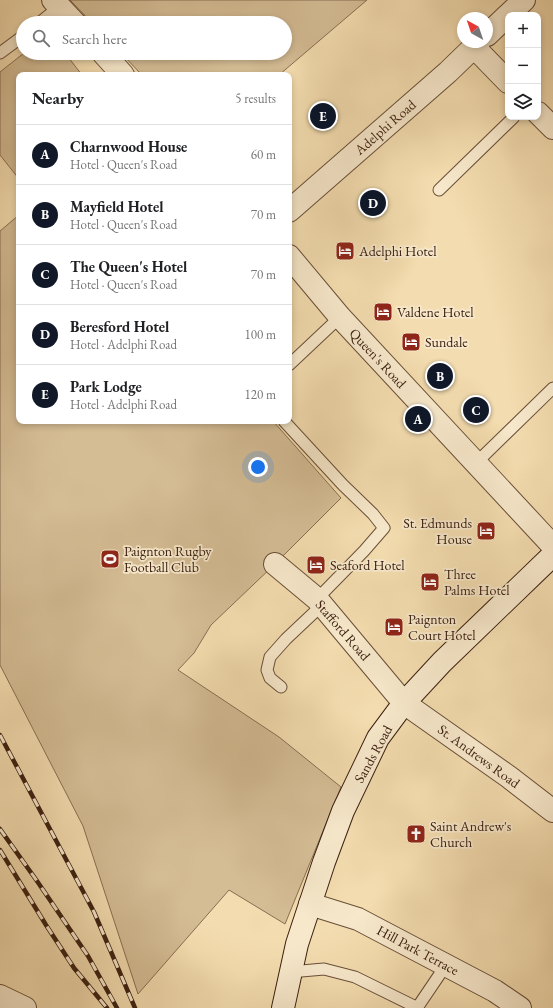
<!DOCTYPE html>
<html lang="en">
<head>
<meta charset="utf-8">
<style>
	:root { --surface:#fff; --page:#f2f2f2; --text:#202124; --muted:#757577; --line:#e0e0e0; --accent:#111827 }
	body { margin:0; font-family:"EB Garamond",serif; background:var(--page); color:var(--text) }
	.controls { position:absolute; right:12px; top:12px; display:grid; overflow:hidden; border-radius:8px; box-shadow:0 2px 6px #0003 }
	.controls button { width:36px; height:36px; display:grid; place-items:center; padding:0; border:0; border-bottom:1px solid var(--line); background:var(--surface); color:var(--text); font:20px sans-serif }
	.compass { position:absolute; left:457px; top:12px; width:36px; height:36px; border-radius:50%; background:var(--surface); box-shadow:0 2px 6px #0003; rotate:320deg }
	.you { position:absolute; left:258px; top:467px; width:14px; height:14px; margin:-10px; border:3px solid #fff; border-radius:50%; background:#1a73e8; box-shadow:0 0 0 6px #1a73e833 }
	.badge { display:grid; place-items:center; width:26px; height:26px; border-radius:50%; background:var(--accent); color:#fff; font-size:13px; font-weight:700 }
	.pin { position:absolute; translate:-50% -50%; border:2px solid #fff; box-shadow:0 1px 4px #0006 }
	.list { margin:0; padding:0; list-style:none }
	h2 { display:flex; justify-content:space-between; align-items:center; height:52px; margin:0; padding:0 16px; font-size:17px }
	h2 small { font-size:13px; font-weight:400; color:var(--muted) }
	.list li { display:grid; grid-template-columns:26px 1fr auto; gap:12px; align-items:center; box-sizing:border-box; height:60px; padding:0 16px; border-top:1px solid var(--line) }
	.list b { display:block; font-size:15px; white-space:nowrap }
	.list p { margin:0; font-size:13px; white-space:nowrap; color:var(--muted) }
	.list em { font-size:13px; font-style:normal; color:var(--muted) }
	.icon { flex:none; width:22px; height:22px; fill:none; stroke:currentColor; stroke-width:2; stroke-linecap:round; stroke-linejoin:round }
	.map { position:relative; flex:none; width:553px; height:1008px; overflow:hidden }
	.search { position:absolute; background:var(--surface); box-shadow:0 2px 6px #0003; left:16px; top:16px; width:276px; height:44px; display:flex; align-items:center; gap:10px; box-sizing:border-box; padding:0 14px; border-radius:22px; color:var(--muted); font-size:15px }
	.panel { position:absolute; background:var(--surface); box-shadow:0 2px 6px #0003; left:16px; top:72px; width:276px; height:352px; border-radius:8px }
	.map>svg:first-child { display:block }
	.green { fill:#d4bc94; stroke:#886e52 }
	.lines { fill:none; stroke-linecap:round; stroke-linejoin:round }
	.lane-casing { stroke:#694f38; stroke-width:13 }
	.street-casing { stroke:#694f38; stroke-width:24 }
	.secondary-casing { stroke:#3b2011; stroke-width:24 }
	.lane { stroke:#f7e8cb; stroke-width:11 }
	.street { stroke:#f7e8cb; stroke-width:22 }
	.secondary { stroke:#f7e8cb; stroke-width:22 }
	.rail-casing { stroke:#3b2011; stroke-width:4.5 }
	.rail { stroke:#f7e8cb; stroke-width:3; stroke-dasharray:9; stroke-linecap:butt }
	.labels { text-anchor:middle; stroke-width:3.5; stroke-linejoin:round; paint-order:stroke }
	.street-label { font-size:14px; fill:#3b2011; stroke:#f7e8cb }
	.poi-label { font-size:14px; fill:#3b2011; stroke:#f7e8cb; text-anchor:start }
</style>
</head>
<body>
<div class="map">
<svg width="553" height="1008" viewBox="0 0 553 1008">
	<rect width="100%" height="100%" fill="#f3dcaf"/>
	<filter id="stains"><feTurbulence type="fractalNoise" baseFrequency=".005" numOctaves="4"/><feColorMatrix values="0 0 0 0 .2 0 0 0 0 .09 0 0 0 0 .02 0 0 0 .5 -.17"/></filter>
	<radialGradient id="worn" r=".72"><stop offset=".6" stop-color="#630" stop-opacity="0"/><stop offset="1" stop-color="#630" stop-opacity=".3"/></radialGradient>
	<path class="green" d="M70,0H367L279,75H142L121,53H285V23H92Z
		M24,53H65L82,75H19V179L0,155V72Z
		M19,215V421H273L341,498L275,564L211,625L194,653L178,670L279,737L341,787L285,924L229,890L138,994L83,826L0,665V231Z"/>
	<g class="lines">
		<g class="lane-casing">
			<path id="lane" d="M39,23L59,7
				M0,53L23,36
				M439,190L514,117
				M289,365L340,317
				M284,421L343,485L373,514L384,528L364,551L317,599
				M476,463L553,388
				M281,687L270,678L267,670L270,657L286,639L322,605
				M290,972L324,969L355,977L418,1008
				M417,1008L446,965"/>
		</g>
		<g class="street-casing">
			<path id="street" d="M53,0L75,23
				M508,15L524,0
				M487,35L508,15
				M474,47L508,82
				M103,53L123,75
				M538,113L553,128
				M289,211L448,72L479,42
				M289,256L340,317L553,546
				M275,564L317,599L404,703L509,777L553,811
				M310,904L358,919L495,991L520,1008
				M0,996L25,1008"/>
		</g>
		<g class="secondary-casing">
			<path id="secondary" d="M283,1008L297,944L324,862L343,811L378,738L404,703L442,662L553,555"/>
		</g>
		<use href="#lane" class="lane"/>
		<use href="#street" class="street"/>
		<use href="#secondary" class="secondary"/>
		<g class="rail-casing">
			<path id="rail" d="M0,735L94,912L135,1008
				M0,829L37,881L88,956L117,1008
				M0,850L46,925L74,968L107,1008"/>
		</g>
		<use href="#rail" class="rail"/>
	</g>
	<defs>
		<g id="hotel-square" transform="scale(1)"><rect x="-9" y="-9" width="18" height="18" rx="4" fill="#8f2418" stroke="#f7e8cb"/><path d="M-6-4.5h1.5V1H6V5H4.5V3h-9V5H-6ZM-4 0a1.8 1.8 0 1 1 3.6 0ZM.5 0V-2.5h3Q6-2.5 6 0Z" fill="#fff"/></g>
		<g id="stadium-square" transform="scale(1)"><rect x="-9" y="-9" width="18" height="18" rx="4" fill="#8f2418" stroke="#f7e8cb"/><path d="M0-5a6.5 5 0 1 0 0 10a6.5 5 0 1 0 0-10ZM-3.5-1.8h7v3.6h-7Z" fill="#fff"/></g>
		<g id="church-square" transform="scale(1)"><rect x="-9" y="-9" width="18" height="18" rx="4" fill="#8f2418" stroke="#f7e8cb"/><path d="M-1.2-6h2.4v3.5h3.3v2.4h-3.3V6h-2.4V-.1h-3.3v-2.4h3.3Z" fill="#fff"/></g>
	</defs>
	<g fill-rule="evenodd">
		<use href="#hotel-square" x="345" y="251"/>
		<use href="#hotel-square" x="383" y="312"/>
		<use href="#hotel-square" x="411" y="342"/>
		<use href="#hotel-square" x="486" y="531"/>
		<use href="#stadium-square" x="110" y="559"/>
		<use href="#hotel-square" x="316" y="565"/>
		<use href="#hotel-square" x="430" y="582"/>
		<use href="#hotel-square" x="394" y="627"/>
		<use href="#church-square" x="416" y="834"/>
	</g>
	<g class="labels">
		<g class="street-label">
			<text transform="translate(385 127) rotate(-41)" y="5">Adelphi Road</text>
			<text transform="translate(378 358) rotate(47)" y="5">Queen's Road</text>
			<text transform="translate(343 630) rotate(49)" y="5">Stafford Road</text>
			<text transform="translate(373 754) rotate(-61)" y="5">Sands Road</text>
			<text transform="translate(479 756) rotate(36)" y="5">St. Andrews Road</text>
			<text transform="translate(418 950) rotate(28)" y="5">Hill Park Terrace</text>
		</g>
		<g class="poi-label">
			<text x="359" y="256">Adelphi Hotel</text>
			<text x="397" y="317">Valdene Hotel</text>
			<text x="425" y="347">Sundale</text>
			<text x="472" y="528" text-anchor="end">St. Edmunds<tspan x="472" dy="16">House</tspan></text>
			<text x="124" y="556">Paignton Rugby<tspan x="124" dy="16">Football Club</tspan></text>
			<text x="330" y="570">Seaford Hotel</text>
			<text x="444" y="579">Three<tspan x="444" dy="16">Palms Hotel</tspan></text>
			<text x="408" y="624">Paignton<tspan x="408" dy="16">Court Hotel</tspan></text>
			<text x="430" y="831">Saint Andrew's<tspan x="430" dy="16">Church</tspan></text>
		</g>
	</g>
	<rect width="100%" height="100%" filter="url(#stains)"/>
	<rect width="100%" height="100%" fill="url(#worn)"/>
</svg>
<div class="controls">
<button>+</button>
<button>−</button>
<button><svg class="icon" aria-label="layers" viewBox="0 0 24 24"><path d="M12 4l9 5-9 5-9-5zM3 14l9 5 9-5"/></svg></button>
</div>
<svg class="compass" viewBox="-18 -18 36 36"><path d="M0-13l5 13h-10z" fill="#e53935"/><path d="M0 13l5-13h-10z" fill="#757577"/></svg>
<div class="you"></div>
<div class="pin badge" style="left:418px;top:419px">A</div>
<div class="pin badge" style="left:440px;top:376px">B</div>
<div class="pin badge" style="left:476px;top:410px">C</div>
<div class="pin badge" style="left:373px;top:203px">D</div>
<div class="pin badge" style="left:323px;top:116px">E</div>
<div class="search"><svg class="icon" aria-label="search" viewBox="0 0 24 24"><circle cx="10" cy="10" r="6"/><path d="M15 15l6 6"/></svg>Search here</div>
<section class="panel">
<h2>Nearby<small>5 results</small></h2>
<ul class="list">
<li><span class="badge">A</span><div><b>Charnwood House</b><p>Hotel · Queen's Road</p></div><em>60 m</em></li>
<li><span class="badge">B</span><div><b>Mayfield Hotel</b><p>Hotel · Queen's Road</p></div><em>70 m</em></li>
<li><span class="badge">C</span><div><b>The Queen's Hotel</b><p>Hotel · Queen's Road</p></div><em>70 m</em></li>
<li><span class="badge">D</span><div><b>Beresford Hotel</b><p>Hotel · Adelphi Road</p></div><em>100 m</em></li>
<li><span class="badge">E</span><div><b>Park Lodge</b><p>Hotel · Adelphi Road</p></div><em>120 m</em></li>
</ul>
</section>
</div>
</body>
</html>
